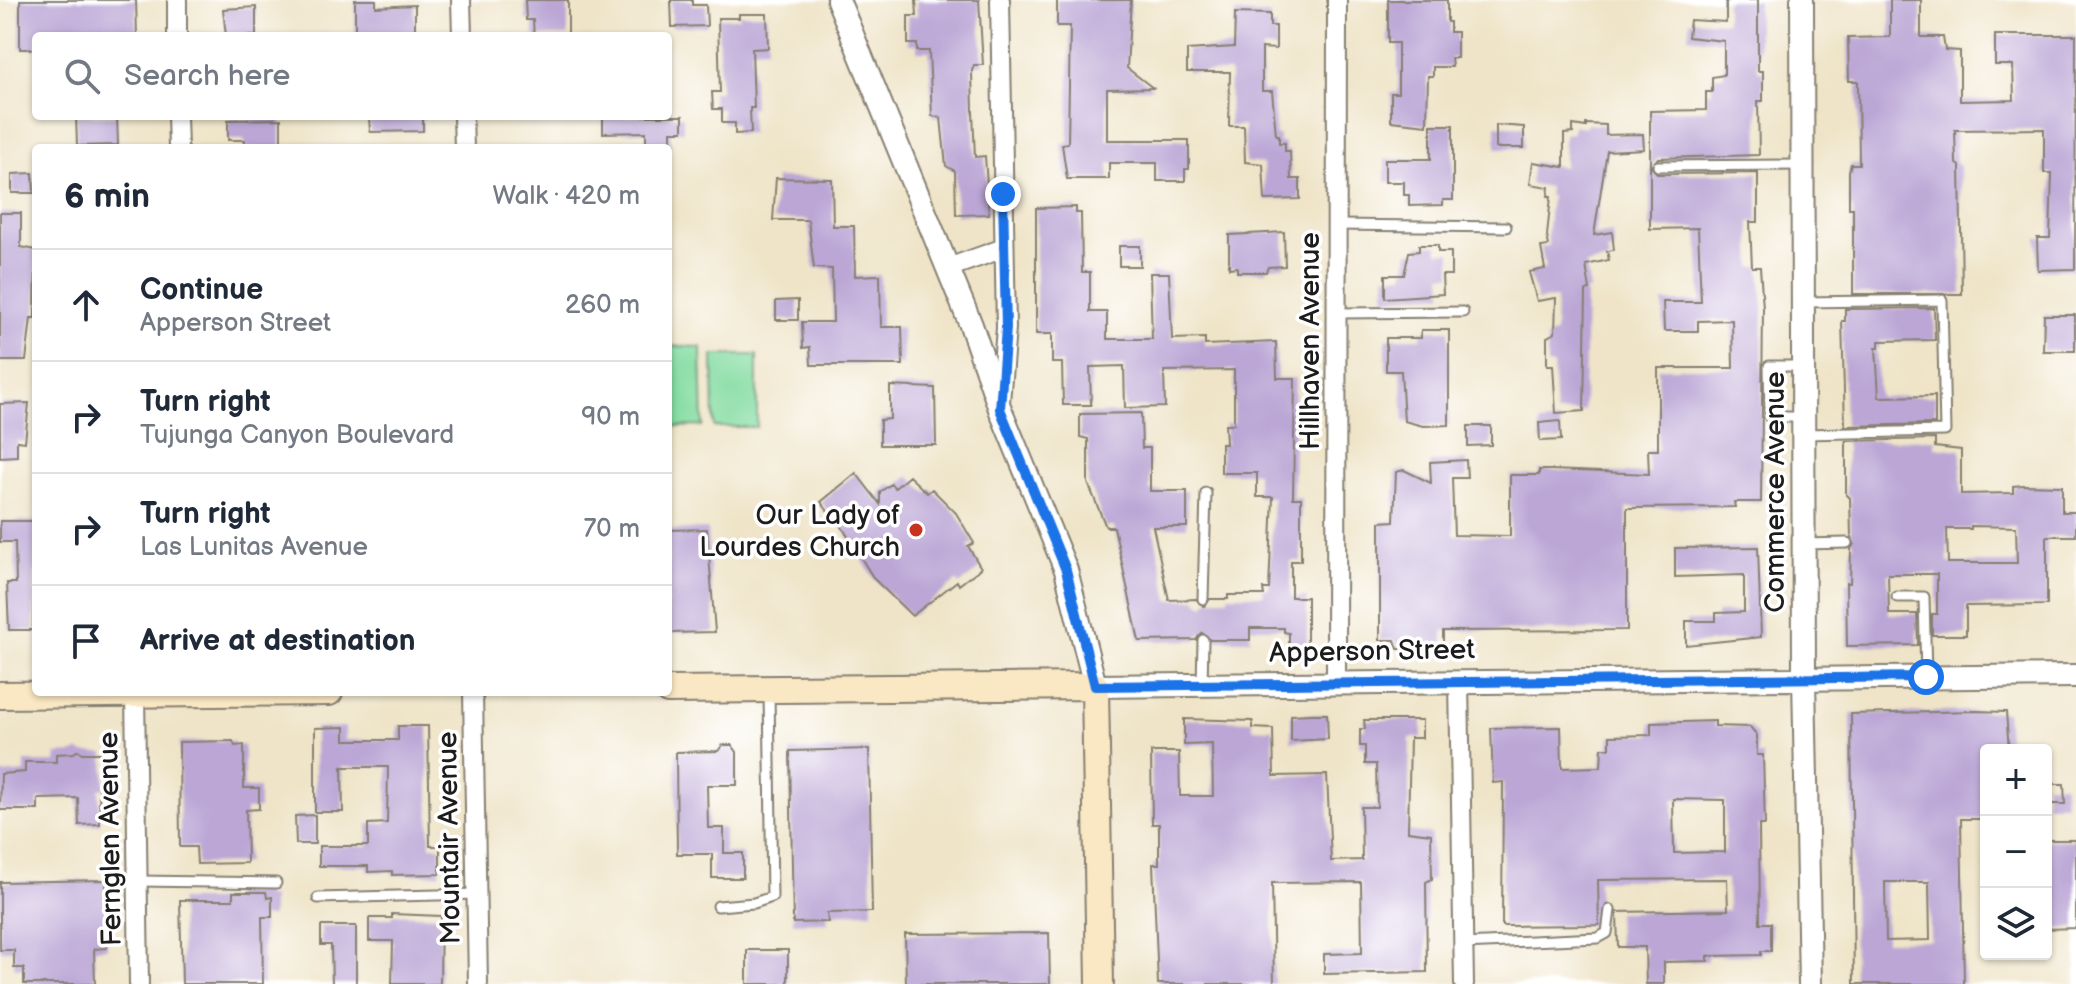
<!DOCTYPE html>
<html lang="en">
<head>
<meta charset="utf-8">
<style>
	:root { --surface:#fff; --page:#f2f2f3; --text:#1f2937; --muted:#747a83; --line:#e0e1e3 }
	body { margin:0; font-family:"Balsamiq Sans",sans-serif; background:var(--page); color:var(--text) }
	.controls { position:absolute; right:24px; bottom:24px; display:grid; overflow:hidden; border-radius:8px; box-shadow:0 2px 6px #0004 }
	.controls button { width:72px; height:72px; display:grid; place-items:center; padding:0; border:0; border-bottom:2px solid var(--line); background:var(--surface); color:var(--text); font:40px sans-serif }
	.stop { position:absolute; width:24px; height:24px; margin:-18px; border:6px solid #1a73e8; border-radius:50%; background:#fff }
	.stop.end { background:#1a73e8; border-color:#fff; box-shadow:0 2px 8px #0008 }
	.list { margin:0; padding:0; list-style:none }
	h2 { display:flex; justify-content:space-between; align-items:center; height:104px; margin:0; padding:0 32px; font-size:34px }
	h2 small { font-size:26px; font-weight:400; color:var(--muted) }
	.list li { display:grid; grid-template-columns:52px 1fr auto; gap:24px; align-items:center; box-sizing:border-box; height:112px; padding:0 32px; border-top:2px solid var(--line) }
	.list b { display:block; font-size:30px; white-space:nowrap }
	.list p { margin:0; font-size:26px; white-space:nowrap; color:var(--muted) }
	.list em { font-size:26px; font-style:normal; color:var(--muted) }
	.icon { flex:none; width:44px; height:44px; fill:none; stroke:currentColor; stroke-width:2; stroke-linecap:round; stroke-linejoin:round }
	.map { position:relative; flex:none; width:2076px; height:984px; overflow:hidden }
	.search { position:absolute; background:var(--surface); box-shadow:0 2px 6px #0004; left:32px; top:32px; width:640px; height:88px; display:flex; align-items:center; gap:20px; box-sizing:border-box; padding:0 28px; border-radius:8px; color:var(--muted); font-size:30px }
	.panel { position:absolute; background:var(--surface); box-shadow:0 2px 6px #0004; left:32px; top:144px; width:640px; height:552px; border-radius:8px }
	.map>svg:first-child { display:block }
	.green { fill:#84dca1; stroke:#507c5e; stroke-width:2 }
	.building { fill:#bba6d5; fill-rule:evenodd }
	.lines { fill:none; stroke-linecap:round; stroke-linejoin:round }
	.service-casing { stroke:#868072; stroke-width:13 }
	.minor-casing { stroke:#868072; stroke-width:22 }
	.tertiary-casing { stroke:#868072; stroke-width:26 }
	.secondary-casing { stroke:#868072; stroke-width:30 }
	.service { stroke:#fff; stroke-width:9 }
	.minor { stroke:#fff; stroke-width:18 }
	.tertiary { stroke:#fff; stroke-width:22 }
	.secondary { stroke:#fae7c3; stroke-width:26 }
	.route { stroke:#1a73e8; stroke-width:10 }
	.poi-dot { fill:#c8321e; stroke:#fff; stroke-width:3 }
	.labels { text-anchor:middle; stroke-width:7; stroke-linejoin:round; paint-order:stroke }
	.street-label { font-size:28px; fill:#1c1c1c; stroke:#fff }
	.poi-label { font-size:28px; fill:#1c1c1c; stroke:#fff; text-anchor:end }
</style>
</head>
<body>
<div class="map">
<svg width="2076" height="984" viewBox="0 0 2076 984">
	<rect width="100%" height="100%" fill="#fff"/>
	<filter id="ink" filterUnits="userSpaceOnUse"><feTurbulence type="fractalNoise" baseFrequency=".0125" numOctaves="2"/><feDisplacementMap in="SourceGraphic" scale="16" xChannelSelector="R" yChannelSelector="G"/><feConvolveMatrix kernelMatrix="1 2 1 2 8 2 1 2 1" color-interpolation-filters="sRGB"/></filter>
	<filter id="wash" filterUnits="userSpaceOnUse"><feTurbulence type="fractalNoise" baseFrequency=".006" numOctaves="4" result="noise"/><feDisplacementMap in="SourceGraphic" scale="32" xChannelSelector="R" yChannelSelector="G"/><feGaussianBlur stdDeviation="1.8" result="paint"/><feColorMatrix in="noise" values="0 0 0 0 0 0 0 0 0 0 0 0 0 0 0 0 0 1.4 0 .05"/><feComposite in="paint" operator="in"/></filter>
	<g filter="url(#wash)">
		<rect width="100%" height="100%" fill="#efe4c8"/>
		<path class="green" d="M668,346L701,347L703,426L668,427Z
			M713,355H757V427H714Z"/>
		<g id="blocks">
			<path class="building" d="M20,0H136L137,36H36V49H20Z
				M355,0H376V7L415,5V36H355Z
				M525,0H568V36H534L533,20H526Z
				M671,0H692V5H706L707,26L672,27Z
				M916,0H979L983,65H974L972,71L973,112L975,157L985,156L989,214L956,215L955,171L946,166L941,118L932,116L929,51H917V44H908V16H917Z
				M1057,0H1131L1127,68L1153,88L1107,89V140H1189V169H1185V181H1157V163H1109V179H1067L1062,144L1068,143L1070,26H1057Z
				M1388,0H1447V22H1450V32H1457V58H1451L1452,67H1433V76H1428L1427,125L1391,121V93H1398V43H1388Z
				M1729,0H1758V71H1763V101H1758L1759,155L1658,158L1651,167L1658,174L1758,173V222H1750L1752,267H1760L1763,308L1761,502H1734L1735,507L1627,508V630L1443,631V648L1398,649L1395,640H1380V522L1394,521L1396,472L1404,470L1431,483L1430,462L1466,460L1467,478H1452L1454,535L1510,536V475H1539V470H1551L1649,474L1648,450H1658V368H1733L1732,320L1698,321V331H1664L1663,302H1701L1698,228L1650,229V111L1706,110V92H1712V77L1724,75V41L1688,37L1690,20L1726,22V2Z
				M1890,0H1921V37H1943L1945,50L1960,51V101L2014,100L2013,65H1995V35H2076L2075,269L2038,270L2037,238H2050L2052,173H2044V129L1955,130L1956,163L1960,166L1962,294H1853V208H1849V171L1851,164H1859L1858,81H1849L1848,38L1890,37Z
				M256,7V36H226L223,9Z
				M1235,13L1270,14V26H1276V49L1262,48V91H1272L1276,135H1279V143H1285V151H1290L1291,179H1300V199L1265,200L1263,164L1245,162L1244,126H1229L1230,72H1187V50L1234,47Z
				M739,14H767L768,48L752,49L754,108H750L751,133L735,134V123H722V109H713L712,92H720L718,18H739Z
				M76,116H117L118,145L77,146Z
				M369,116H423V131L370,132Z
				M603,116H683V131H671V148H646V132L603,133Z
				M281,119V148H245V140H228V120Z
				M1586,124L1606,125V135L1643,134L1644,149L1607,151L1594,235L1612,232L1614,250L1607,251L1609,260L1586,265L1590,290L1586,291L1584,411L1556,413L1553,365H1547V337L1555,333L1556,298L1537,301L1529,272L1545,269L1541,247L1549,246L1547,236L1551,196H1548L1549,187L1530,184L1533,162L1564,167V134L1573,133V125L1586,127Z
				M1431,125H1453V200H1443V205L1409,206V195H1404V182H1385V159H1431Z
				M1496,125L1524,127V148H1496Z
				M33,173L34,193H12V174Z
				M776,178L832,179L833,226H854L855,276L880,275L881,327H902L903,365H811L810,347L803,348L802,322H833L832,269L814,268L808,220H773Z
				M1076,207V213H1081L1082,272H1090V312H1107V339H1152L1150,273H1169L1172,339L1205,338V345L1276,342L1277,378H1295L1293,498H1301V561H1291V597H1307V646H1289V633L1284,632V628H1250V640H1210L1202,633L1196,640L1139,641L1114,527H1106L1088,483V439L1080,437V414L1141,413L1142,448H1150V491H1187V527H1153L1169,600L1196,599L1204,606L1210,599H1228V595H1264L1263,589H1269L1273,497H1257V473H1221V444H1226L1225,424H1234V370L1164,371L1165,407L1125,408L1124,366L1090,367L1091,405H1063L1062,363H1052V334H1036V208Z
				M0,213H21V247L36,250L35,318H31L26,361H0Z
				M1284,232L1285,266L1268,267L1266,272H1237V267L1229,268V235Z
				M1419,245H1438V252H1451V275H1442L1443,294L1385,298V275H1404L1409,252L1419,251Z
				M1119,246H1140V266H1119Z
				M798,300V320H776V301Z
				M1934,308L1935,340L1879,341V348H1876L1879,397L1935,396V424L1845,426L1842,321H1845V309Z
				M2044,315H2075V351H2043Z
				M1421,330H1449V425L1423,426L1404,421L1401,371H1386V338H1421Z
				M890,386L935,388L936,445H880V420L890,419Z
				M29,403L25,442L17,441V456L0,457V404Z
				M1560,421L1561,440L1540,441L1539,423Z
				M1468,426H1491V445L1468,446Z
				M1935,439V447L1961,450V494L2013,493V486L2024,485L2062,486V512H2076V536H2047V605L1966,606V635H1932V614H1937V574H1888L1889,614H1917L1918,645L1847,646L1846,583H1850L1851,549L1854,544L1851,537L1850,498L1846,494V441ZM1971,526L2016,527L2017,563H1948L1947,529H1971Z
				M856,473L880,504V492L891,484L895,488L909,476L927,493L932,489L956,513L974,543L968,546L981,568L959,585L957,581L912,616L874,579L836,517L834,519L821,502Z
				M0,521H36L33,630H9L7,583H16L15,542H0Z
				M707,529L715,632L668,633V530Z
				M1758,547L1761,637L1686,645V621H1716V613L1744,612V575L1675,577V548Z
				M1976,711L2006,712L2009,750H1986V819H1961L1964,984H1854L1851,714ZM1885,882H1929L1930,940L1886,941Z
				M1311,714H1327L1328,739L1291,741V715Z
				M1184,719L1253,721V728L1273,729L1274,776L1327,775L1331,861L1362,860L1361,807H1377L1376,764H1365V746H1360V729H1365L1364,720H1422V738H1410L1408,831L1431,834L1432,879L1426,882L1427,972L1324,974V954L1362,953L1361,882L1272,883L1274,984H1158L1153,864H1159V824H1152L1151,752H1179L1180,796H1213L1212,744L1184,745Z
				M1715,721V726L1750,727L1757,735V755H1763L1765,825H1759L1760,923H1771V951H1761V955L1708,956V961L1664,962V984H1646L1645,947H1618L1617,912L1728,910L1727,879L1598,880L1599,925L1502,926L1503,782L1493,783L1491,728L1561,727L1562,768L1601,767L1602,748H1610V736L1651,735V723ZM1673,799L1725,800V852L1674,853Z
				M398,726H428L430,846H440V874L392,875V871L368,872V866H319V846H368V824L387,823L388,767H342L343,812H315V728L345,727V740H398Z
				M233,741L235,746L244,745V788H259V809L246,810L247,863L197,864L196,847H180L179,742Z
				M723,745H732L737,752V785H707L708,828H724V853H743V878H712V854H677L676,752L718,751Z
				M869,749L872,912L827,913L828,922L793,923L790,751Z
				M78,750L82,753H104L105,789H99L100,824L79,825L78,798L38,799V810H0L1,774L25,772V762H56V754L74,753Z
				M2046,784H2064L2065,804H2046Z
				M315,815V844H296L295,816Z
				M2046,840H2076V928L2046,929Z
				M106,880L107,948L94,949L95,984H24V968H14V950H0V882Z
				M233,892H266L267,898L272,897V917H262L263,984H182L180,900H233Z
				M392,914L441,916L440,984H392L393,941H369V918H392Z
				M321,926H356V984H332L331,945H321Z
				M1049,933L1050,984H906L905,934Z
				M747,950H788V984H747Z"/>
		</g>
	</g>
	<g filter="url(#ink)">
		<use href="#blocks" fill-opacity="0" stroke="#868072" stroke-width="2"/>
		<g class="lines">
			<g class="service-casing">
				<path id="service" d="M1658,166L1802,165
					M1337,225L1506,227
					M1804,302L1942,300L1945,431L1804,434
					M1337,313L1463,312
					M1804,366H1769L1770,417H1804
					M1804,544L1847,543
					M1897,597H1924L1926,677
					M1203,599L1206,493
					M1202,685L1203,640
					M138,881L276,883
					M318,898L477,894
					M718,906L754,903L772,897L769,692
					M1463,944L1598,938L1607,933L1610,910"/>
			</g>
			<g class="minor-casing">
				<path id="minor" d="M177,0V36
					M461,0L462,36
					M1000,0L1006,328L1000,402
					M177,116L178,148
					M463,116L464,148
					M948,268L1004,248
					M1459,681L1464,984
					M1336,683L1337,0
					M135,692L139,984
					M473,692L478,984"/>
			</g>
			<g class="tertiary-casing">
				<path id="tertiary" d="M838,0L971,325L1000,409L1066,570L1095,686L2076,676
					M1802,0L1804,678L1810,984"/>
			</g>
			<g class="secondary-casing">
				<path id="secondary" d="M668,690L1095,686L1100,984
					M0,695L329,692"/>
			</g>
			<use href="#service" class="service"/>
			<use href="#minor" class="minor"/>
			<use href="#tertiary" class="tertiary"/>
			<use href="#secondary" class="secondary"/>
		</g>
	</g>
	<g class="lines" filter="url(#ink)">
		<path class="route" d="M1003,194L1006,328L1000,409L1066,570L1095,686L1926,677"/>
	</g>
	<circle class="poi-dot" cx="916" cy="530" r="8"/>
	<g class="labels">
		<g class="street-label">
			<text transform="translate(1309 341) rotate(-90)" y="10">Hillhaven Avenue</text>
			<text transform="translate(1774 492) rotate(-90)" y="10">Commerce Avenue</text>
			<text transform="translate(1372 650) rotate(-1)" y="10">Apperson Street</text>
			<text transform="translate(448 838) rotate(-91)" y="10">Mountair Avenue</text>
			<text transform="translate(109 839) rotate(-91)" y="10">Fernglen Avenue</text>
		</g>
		<g class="poi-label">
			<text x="900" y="524">Our Lady of<tspan x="900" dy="32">Lourdes Church</tspan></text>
		</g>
	</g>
</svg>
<div class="controls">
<button>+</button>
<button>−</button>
<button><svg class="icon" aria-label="layers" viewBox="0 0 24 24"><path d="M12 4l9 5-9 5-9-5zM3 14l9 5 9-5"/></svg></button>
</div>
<div class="stop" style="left:1926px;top:677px"></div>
<div class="stop end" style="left:1003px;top:194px"></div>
<div class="search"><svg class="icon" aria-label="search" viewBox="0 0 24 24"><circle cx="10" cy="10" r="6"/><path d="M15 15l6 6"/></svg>Search here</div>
<section class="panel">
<h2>6 min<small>Walk · 420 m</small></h2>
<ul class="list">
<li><svg class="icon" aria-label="ahead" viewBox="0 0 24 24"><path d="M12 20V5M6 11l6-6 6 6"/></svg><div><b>Continue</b><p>Apperson Street</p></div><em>260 m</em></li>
<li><svg class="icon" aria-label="right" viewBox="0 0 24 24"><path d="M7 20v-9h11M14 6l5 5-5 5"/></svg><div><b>Turn right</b><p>Tujunga Canyon Boulevard</p></div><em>90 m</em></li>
<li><svg class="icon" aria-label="right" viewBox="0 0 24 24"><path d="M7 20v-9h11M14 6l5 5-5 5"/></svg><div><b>Turn right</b><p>Las Lunitas Avenue</p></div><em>70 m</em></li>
<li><svg class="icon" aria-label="arrive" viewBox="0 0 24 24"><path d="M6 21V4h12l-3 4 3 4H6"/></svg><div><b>Arrive at destination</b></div></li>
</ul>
</section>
</div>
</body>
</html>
